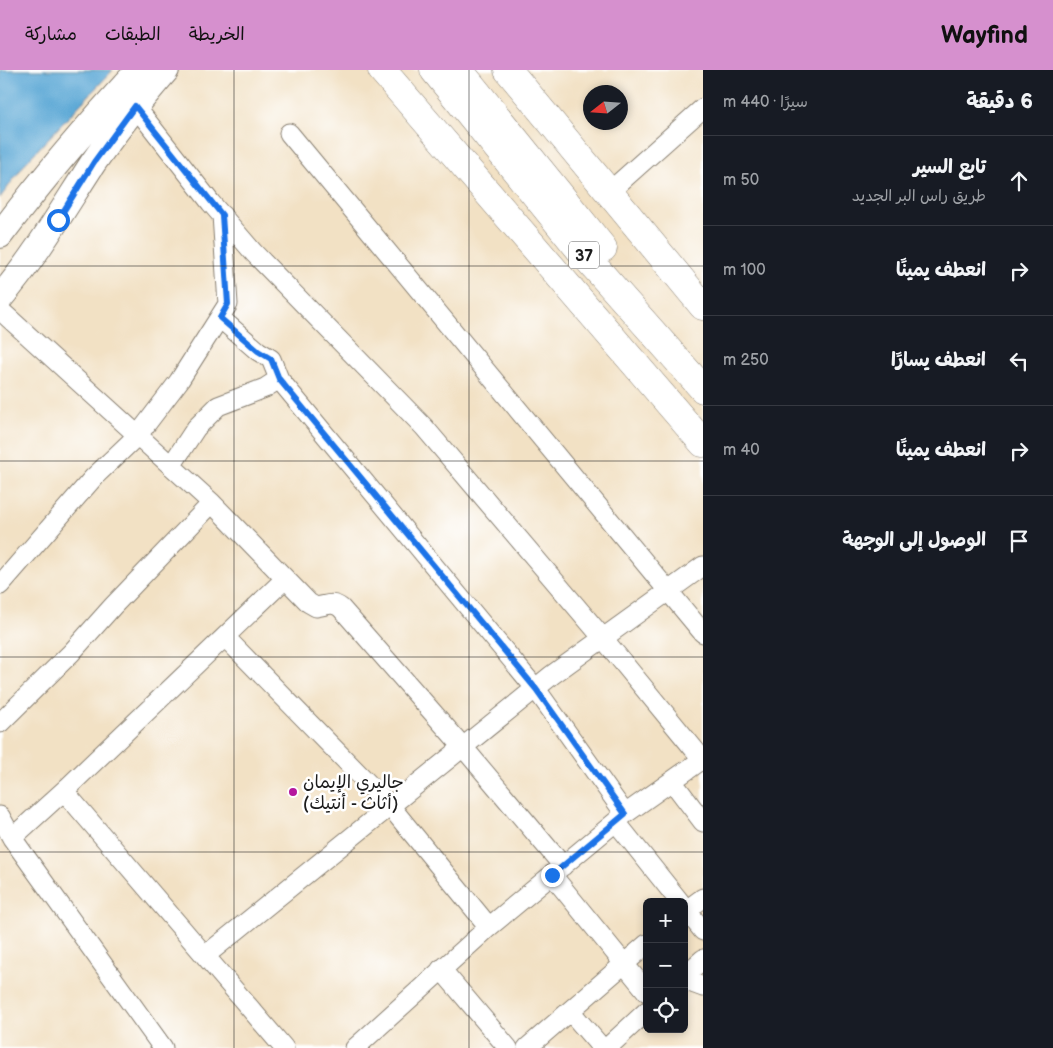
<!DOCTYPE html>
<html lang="ar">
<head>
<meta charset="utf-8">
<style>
	:root { --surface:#171b24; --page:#242831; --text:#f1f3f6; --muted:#9ea1a6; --line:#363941; --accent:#d690ce }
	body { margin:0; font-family:"Balsamiq Sans","Playpen Sans Arabic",sans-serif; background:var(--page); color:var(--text); direction:rtl }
	.controls { position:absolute; right:15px; bottom:15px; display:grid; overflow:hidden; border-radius:8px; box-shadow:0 2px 8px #0003 }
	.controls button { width:45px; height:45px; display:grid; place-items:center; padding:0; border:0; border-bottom:1px solid var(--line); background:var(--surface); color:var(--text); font:25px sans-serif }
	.compass { position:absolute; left:583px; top:15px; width:45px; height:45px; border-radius:50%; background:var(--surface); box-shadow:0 2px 8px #0003; rotate:253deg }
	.stop { position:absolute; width:15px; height:15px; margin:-11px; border:4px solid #1a73e8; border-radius:50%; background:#fff }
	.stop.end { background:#1a73e8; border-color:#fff; box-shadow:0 1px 5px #0008 }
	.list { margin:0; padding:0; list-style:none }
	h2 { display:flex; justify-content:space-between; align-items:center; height:65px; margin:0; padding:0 20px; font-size:21px }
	h2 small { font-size:16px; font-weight:400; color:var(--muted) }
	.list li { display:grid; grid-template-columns:32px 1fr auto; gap:15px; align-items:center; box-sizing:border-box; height:90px; padding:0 20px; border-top:1px solid var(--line) }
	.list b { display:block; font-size:19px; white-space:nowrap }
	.list p { margin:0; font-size:16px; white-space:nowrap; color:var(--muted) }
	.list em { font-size:16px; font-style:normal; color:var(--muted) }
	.icon { flex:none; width:28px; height:28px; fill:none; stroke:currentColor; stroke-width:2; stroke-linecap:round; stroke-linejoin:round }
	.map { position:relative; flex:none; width:703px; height:978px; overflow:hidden; direction:ltr }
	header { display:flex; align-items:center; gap:30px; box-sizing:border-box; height:70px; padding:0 25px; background:var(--accent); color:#111 }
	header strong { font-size:24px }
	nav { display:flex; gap:28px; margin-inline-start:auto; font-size:18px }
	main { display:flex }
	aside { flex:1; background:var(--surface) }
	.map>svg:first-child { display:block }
	.water { fill:#5ca8d5; stroke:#3c6278 }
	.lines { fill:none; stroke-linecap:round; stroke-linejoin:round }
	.street-casing { stroke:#877e70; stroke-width:21 }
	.secondary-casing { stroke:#877e70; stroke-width:28 }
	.highway-casing { stroke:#877e70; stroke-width:29 }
	.street { stroke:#fff; stroke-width:19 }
	.secondary { stroke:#fff; stroke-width:26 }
	.highway { stroke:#fff; stroke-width:28 }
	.route { stroke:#1a73e8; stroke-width:6 }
	.grid { fill:none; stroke:#1c1c1c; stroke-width:1; stroke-opacity:0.55 }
	.poi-dot { fill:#b5179e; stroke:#fff; stroke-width:2 }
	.labels { text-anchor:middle; stroke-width:5; stroke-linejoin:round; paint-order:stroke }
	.shield { fill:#fff; stroke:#606060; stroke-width:1 }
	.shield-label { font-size:16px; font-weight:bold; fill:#1c1c1c }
	.poi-label { font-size:18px; fill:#1c1c1c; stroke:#fff; text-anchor:start }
</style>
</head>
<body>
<header>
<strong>Wayfind</strong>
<nav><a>الخريطة</a><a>الطبقات</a><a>مشاركة</a></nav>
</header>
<main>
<aside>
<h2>6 دقيقة<small>سيرًا · 440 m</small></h2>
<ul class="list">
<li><svg class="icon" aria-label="ahead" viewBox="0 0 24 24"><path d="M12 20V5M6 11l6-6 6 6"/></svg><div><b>تابع السير</b><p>طريق راس البر الجديد</p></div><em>50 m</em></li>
<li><svg class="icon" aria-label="right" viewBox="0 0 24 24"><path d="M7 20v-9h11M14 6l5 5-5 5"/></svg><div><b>انعطف يمينًا</b></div><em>100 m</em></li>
<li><svg class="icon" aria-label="left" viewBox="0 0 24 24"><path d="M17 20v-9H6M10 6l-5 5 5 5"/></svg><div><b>انعطف يسارًا</b></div><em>250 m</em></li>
<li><svg class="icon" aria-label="right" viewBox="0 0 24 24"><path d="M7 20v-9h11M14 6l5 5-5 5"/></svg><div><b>انعطف يمينًا</b></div><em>40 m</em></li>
<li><svg class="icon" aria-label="arrive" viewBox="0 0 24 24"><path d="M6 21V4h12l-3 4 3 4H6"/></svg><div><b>الوصول إلى الوجهة</b></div></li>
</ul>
</aside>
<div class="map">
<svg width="703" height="978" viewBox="0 0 703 978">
	<rect width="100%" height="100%" fill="#fff"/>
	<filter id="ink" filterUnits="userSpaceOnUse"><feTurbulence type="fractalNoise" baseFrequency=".02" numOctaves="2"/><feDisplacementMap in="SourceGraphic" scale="10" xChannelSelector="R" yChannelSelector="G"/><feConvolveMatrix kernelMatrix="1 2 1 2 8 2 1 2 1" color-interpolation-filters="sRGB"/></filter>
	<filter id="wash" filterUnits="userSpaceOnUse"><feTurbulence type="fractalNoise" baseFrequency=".0096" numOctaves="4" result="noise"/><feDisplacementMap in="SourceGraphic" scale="20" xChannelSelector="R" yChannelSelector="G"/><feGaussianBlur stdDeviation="1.12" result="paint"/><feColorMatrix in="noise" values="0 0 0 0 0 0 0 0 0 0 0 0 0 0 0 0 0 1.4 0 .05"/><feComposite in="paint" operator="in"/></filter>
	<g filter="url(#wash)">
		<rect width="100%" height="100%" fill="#f2e1c4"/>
		<path class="water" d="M0,0H113L27,91L0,128Z"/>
	</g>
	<g filter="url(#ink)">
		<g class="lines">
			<g class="street-casing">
				<path id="street" d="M135,36L211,133L254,183L424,357L602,567L703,690
					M289,63L703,563
					M609,122L703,38
					M0,240L212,433L309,533L316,537C326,536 332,531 341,538L463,677L563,796
					M279,309L536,619L625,744
					M171,396L196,358L218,336L265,318L279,309L271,289L258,281L220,248
					M0,515L94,407L138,365L179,311L228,234L222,145
					M225,567L390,736L489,857
					M0,653L71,583L113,536L212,433
					M672,711L703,752
					M64,721L284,978
					M0,746L12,768L163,978
					M616,752L680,832
					M12,768L68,717L285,509
					M552,805L647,922
					M684,837L703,861
					M684,842L703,828
					M206,885L552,605L703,496
					M441,899L508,978
					M684,906L703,889
					M684,910L703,917
					M570,941L602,978
					M355,978L489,857L625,744L703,689
					M527,978L647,874
					M607,978L647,941"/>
			</g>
			<g class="secondary-casing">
				<path id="secondary" d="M0,165C43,108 90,53 139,0
					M0,228C36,186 63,139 93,93C115,61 140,30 166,0"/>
			</g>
			<g class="highway-casing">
				<path id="highway" d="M382,0L703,373
					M434,0L585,186L703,319
					M459,0L603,178
					M508,0L703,236"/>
			</g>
			<use href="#street" class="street"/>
			<use href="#secondary" class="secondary"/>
			<use href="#highway" class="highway"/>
		</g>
	</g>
	<g class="lines" filter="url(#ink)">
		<path class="route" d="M58,150L94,92L135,36L222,145L228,234L220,248L258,281L271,289L279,309L536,619L625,744L552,805"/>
	</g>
	<path class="grid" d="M234,0V978M469,0V978M0,196H703M0,391H703M0,587H703M0,782H703"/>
	<circle class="poi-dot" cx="293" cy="722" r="5"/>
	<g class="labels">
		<rect class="shield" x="569" y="171.5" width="30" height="27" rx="4"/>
		<g class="shield-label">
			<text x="584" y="191">37</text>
		</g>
		<g class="poi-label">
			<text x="303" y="718">جاليري الإيمان<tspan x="303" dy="21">(أثاث - أنتيك)</tspan></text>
		</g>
	</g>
</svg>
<div class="controls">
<button>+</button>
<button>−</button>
<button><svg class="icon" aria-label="locate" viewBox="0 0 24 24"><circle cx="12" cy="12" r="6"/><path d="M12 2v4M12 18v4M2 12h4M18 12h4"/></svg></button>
</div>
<svg class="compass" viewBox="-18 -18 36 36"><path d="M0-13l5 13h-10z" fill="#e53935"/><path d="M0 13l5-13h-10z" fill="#9ea1a6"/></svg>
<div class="stop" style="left:58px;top:150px"></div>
<div class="stop end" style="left:552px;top:805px"></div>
</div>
</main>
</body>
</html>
